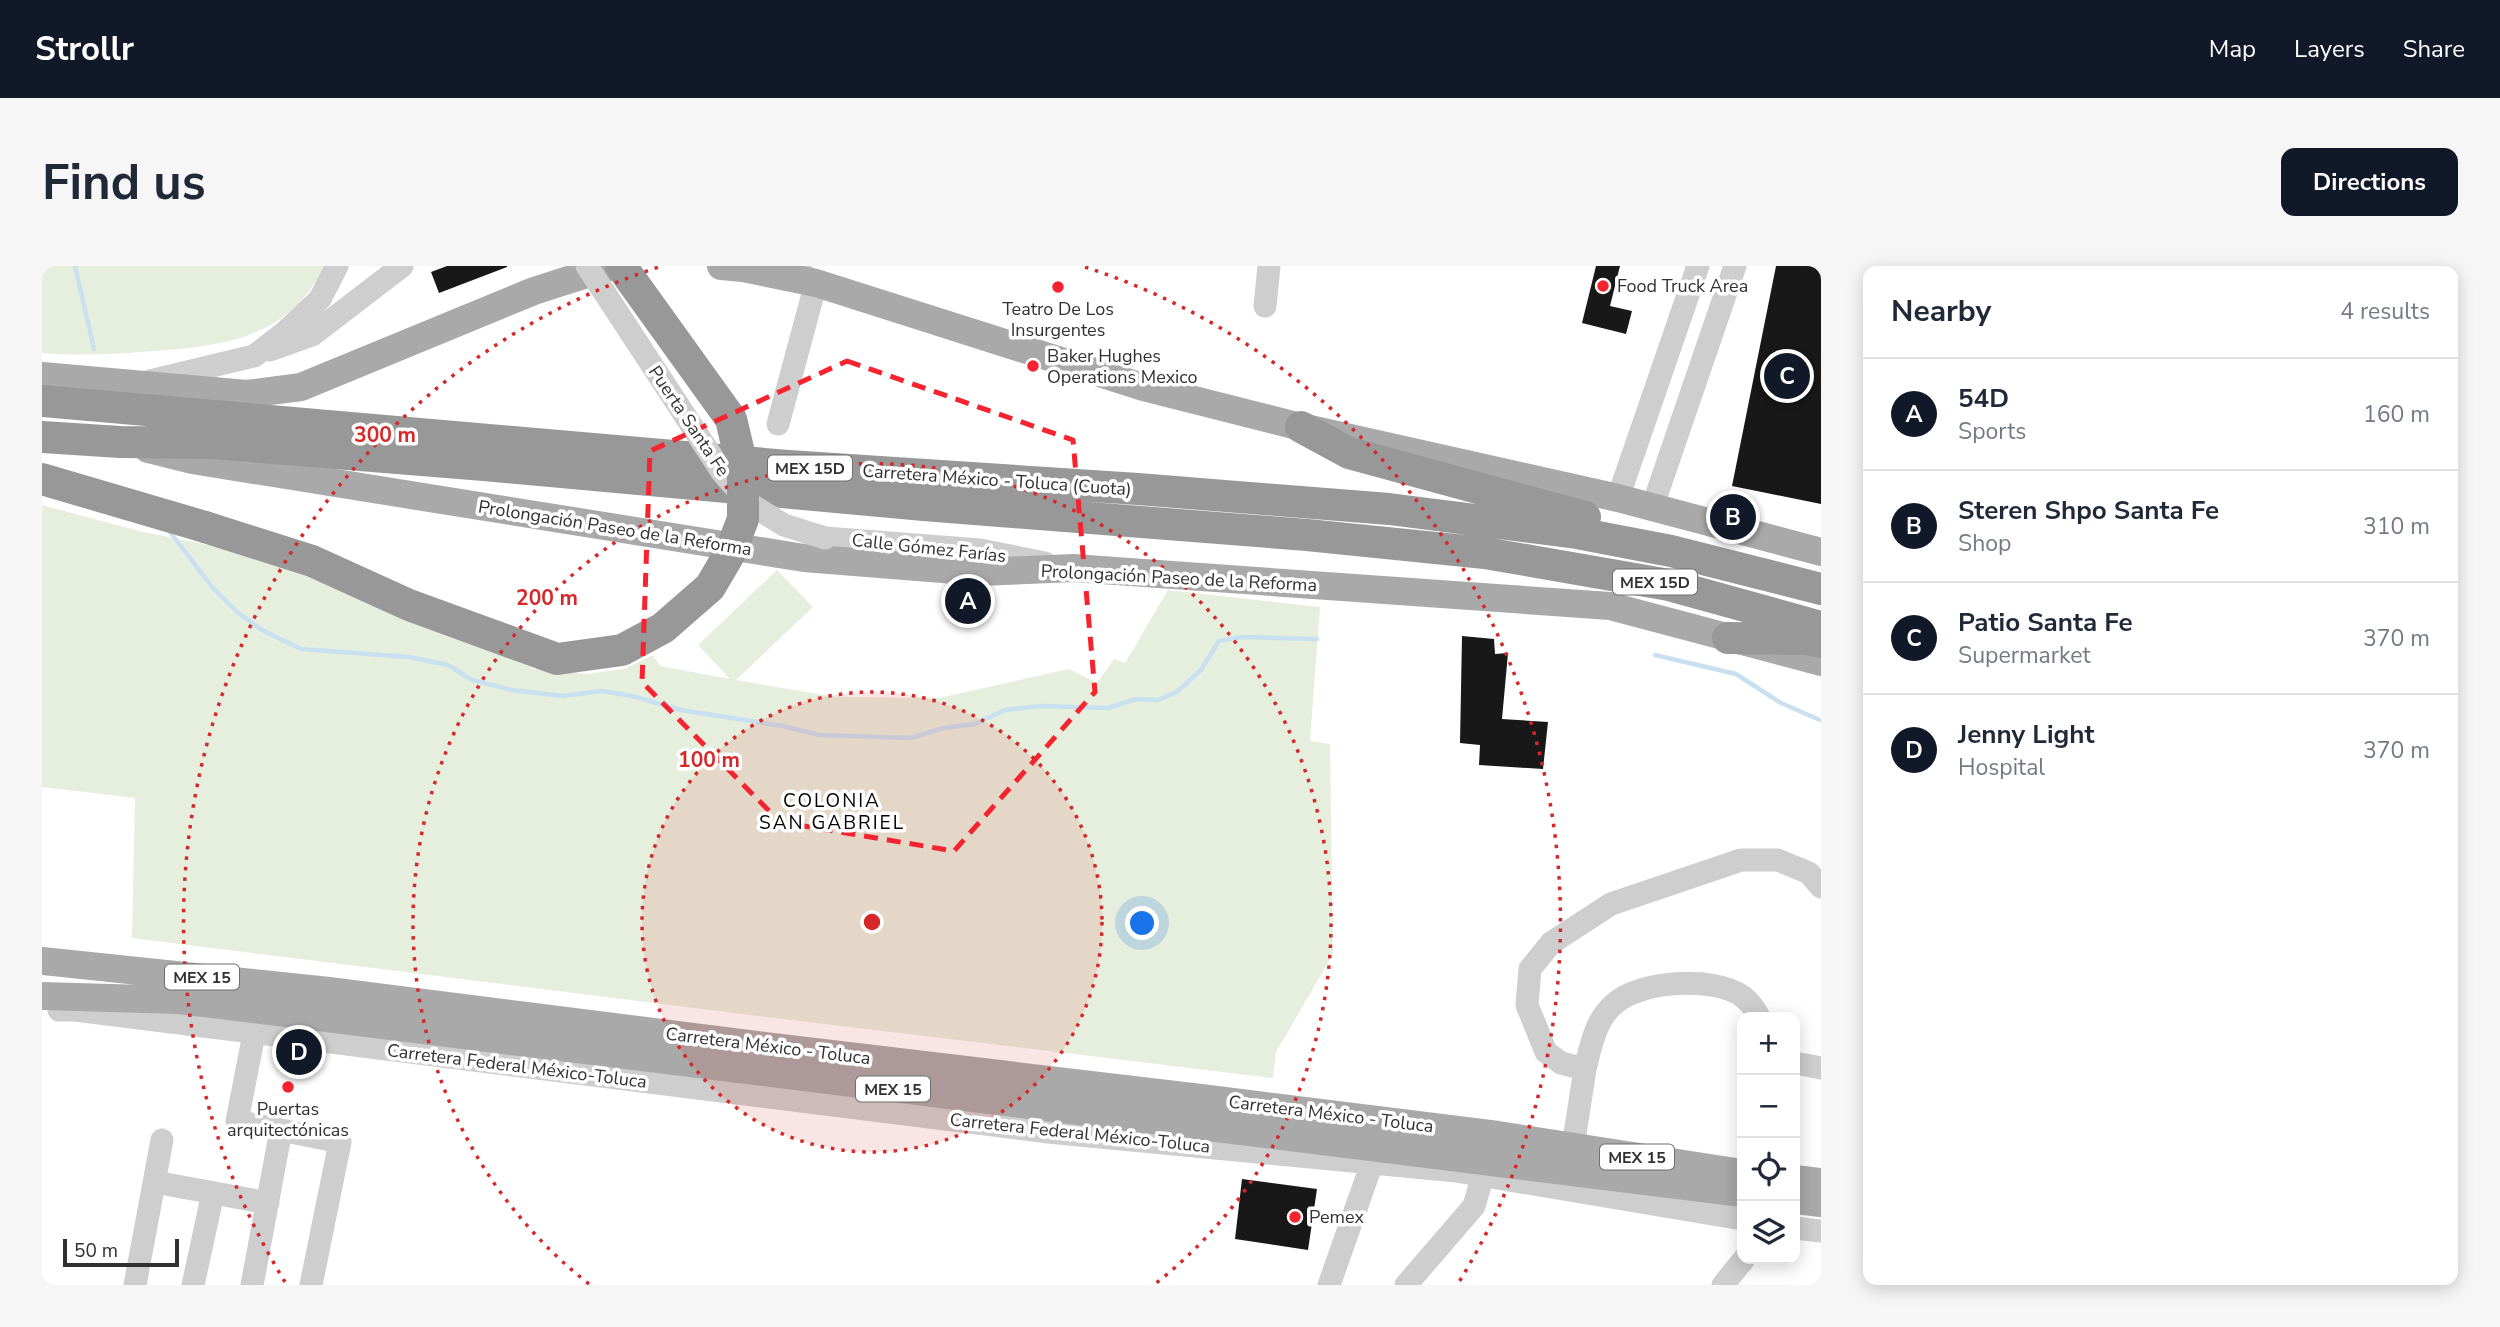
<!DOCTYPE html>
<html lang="en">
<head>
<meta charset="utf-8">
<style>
	:root { --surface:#fff; --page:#f6f6f7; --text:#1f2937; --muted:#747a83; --line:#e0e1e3; --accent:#111827 }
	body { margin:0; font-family:"Nunito Sans",sans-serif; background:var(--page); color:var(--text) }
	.controls { position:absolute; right:21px; bottom:21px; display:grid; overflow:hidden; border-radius:14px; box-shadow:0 4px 18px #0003 }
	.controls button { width:63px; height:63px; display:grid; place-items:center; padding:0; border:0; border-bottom:2px solid var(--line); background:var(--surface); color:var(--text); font:35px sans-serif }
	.scale { position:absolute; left:21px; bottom:18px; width:116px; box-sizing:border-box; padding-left:7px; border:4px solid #313131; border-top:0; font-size:19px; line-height:24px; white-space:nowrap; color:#313131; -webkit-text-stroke:5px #fff; paint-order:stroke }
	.you { position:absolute; left:1101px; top:658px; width:24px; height:24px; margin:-18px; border:5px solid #fff; border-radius:50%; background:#1a73e8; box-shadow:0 0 0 10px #1a73e833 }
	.badge { display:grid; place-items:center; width:46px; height:46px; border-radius:50%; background:var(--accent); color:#fff; font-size:23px; font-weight:700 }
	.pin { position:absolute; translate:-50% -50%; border:4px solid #fff; box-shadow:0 2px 7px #0006 }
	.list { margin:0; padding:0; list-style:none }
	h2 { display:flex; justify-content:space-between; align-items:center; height:91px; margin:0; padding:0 28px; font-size:30px }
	h2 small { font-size:23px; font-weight:400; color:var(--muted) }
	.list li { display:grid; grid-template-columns:46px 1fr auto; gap:21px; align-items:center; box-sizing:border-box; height:112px; padding:0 28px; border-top:2px solid var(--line) }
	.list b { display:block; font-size:26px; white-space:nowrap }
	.list p { margin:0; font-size:23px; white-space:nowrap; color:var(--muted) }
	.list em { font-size:23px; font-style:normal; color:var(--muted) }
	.icon { flex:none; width:38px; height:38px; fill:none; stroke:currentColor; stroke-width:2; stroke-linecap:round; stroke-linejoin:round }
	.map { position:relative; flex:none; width:1779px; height:1019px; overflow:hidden; border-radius:14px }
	header { display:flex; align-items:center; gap:42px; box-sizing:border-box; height:98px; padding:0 35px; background:var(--accent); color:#fff }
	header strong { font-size:33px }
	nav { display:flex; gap:38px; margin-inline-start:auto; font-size:24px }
	.intro { display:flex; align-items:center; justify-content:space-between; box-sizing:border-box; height:168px; padding:0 42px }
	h1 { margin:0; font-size:49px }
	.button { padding:18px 32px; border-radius:14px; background:var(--accent); color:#fff; font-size:24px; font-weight:700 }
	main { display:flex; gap:42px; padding:0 42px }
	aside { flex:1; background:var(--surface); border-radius:14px; box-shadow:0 4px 18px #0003 }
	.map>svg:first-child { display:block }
	.green { fill:#e6efdd }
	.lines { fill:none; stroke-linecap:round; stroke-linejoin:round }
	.stream { stroke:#c8e0f0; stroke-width:4.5 }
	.building { fill:#181818 }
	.minor { stroke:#cecece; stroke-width:23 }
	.major { stroke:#a9a9a9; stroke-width:28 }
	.highway { stroke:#989898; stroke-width:32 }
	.minor-bridge { stroke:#cecece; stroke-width:23 }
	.highway-bridge { stroke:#989898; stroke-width:32 }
	.marked { fill:none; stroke:#f72430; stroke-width:5; stroke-dasharray:14 9; stroke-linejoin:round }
	.ring { fill:none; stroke:#d62828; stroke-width:3.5; stroke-dasharray:3.5 7 }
	.poi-dot { fill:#f72430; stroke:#fff; stroke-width:2.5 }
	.labels { text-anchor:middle; stroke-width:7; stroke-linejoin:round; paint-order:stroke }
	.shield { fill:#fff; stroke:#6f6f6f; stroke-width:2 }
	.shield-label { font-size:16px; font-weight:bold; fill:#313131 }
	.poi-label { font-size:18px; fill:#313131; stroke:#fff; text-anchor:start }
	.street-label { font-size:18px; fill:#313131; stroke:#fff }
	.neighbourhood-label { font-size:19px; letter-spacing:2px; fill:#000; stroke:#fff }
	.centre { fill:#d62828; stroke:#fff; stroke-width:3.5 }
	.ring-label { font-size:21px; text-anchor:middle; font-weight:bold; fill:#d62828; stroke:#fff; stroke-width:7; stroke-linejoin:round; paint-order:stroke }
</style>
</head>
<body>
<header>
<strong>Strollr</strong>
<nav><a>Map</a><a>Layers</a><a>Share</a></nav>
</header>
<div class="intro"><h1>Find us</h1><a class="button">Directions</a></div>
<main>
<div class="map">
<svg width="1779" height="1019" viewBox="0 0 1779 1019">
	<rect width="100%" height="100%" fill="#fff"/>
	<path class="green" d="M0,0H283C245,72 187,79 114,85C76,88 38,90 0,87Z
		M0,239L97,265L176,281L261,309L493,403L544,408L582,403L611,389L618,400L688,413L656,379L735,304L771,341L694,414L794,431L897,432L1027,403L1055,417L1072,393L1083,397L1126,324L1278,341L1268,475L1288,478L1291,688L1234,786L1231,812L741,753L90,672L93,532L0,521Z"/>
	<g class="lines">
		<path class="stream" d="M33,0L52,83
			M128,266L170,321L195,346L220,364L259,383L367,391L406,399L430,414L470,424L521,430L560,425L590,430L639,444L741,460L777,469L869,472L901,462L933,458L963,444L999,440L1066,442L1094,433L1116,434L1135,426L1159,404L1177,375L1198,371L1275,373
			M1613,389L1694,408L1739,437L1778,454"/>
	</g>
	<path class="building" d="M405,0H465V1L397,27L389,6Z
		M1554,0H1578L1568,40L1590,45L1584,68L1540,57Z
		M1734,0H1779V238L1690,220Z
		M1420,370L1452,373L1453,388L1466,387L1460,453L1506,456L1501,503L1437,499L1438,479L1418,477Z
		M1200,913L1275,923L1266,984L1193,973Z"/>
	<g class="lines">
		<path class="minor" d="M1223,40L1227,0
			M228,84L270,69L360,0
			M108,115L212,90L242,67L278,33L295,0
			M736,158L774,17L760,8
			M1576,232L1656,0
			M1610,242L1693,0
			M783,272L938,284L1003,297
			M17,744H33L1006,866L1414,905L1700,953
			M1717,751C1713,743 1708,736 1700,730C1672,710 1597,714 1571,739C1553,755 1549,780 1543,803L1519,797L1504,786L1485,739L1488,703L1509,677L1569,638L1699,594H1736L1767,607L1779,621
			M212,768L195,855L298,876L269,1019
			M1753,797L1779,802
			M1531,881L1543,803
			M113,916L226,937
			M1753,962L1779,965
			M93,1019L120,874
			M151,1019L171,927
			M210,1019L239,864
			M1287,1019L1330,897
			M1364,1019L1432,940L1441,909
			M1681,1019L1702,993"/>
		<path class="major" d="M679,0L701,2L774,17L1101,121L1259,161L1576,232L1779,286
			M0,110L205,128L259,121L492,25L570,0
			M106,183L150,194L762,292L938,306L1031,302L1568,340L1779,396
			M0,695L287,725L739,782L1159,832L1456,869L1700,907
			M0,730L137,734L1700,927
			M1753,913L1779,916
			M1753,934L1779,937"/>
		<path class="highway" d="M0,135L746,200L1096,223L1347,243L1535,267L1629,285L1779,323
			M1259,161L1307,187L1543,251
			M0,171L78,176L171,177L442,199L882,239L1265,269L1443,287L1627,319L1779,361
			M0,213L163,261
			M1686,372L1763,373L1779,376"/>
		<path class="minor-bridge" d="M545,0L680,206L708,238L742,259L783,272"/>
		<path class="highway-bridge" d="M163,261L270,295L367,339L515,393L580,384L621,362L668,321L688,287L701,253V204L689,153L579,0"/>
	</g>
	<path class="marked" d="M805,95L1031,174L1053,426L912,585L738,556L600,416L608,185Z"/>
	<circle cx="830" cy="656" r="230" fill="#d62828" fill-opacity=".12"/>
	<g class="ring">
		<circle cx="830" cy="656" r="230"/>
		<path d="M547 1018A459 459 0 1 1 1113 1018"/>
		<path d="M243 1016A689 689 0 0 1 617 1M1043 1A689 689 0 0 1 1417 1016"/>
	</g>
	<g class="poi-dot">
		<circle cx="1561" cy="20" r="7"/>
		<circle cx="1016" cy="21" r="7"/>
		<circle cx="991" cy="100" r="7"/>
		<circle cx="246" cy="821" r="7"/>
		<circle cx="1253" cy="951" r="7"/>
	</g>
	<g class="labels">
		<g class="shield">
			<rect x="726" y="189.5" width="84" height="25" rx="5"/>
			<rect x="1571" y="303.5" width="84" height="25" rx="5"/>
			<rect x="123" y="698.5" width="74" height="25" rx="5"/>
			<rect x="814" y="810.5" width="74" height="25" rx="5"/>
			<rect x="1558" y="878.5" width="74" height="25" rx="5"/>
		</g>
		<g class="shield-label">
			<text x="768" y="208">MEX 15D</text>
			<text x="1613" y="322">MEX 15D</text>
			<text x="160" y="717">MEX 15</text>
			<text x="851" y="829">MEX 15</text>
			<text x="1595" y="897">MEX 15</text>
		</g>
		<g class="poi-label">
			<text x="1575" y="26">Food Truck Area</text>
			<text x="1016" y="49" text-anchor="middle">Teatro De Los<tspan x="1016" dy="21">Insurgentes</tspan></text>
			<text x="1005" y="96">Baker Hughes<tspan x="1005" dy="21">Operations Mexico</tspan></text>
			<text x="246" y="849" text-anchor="middle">Puertas<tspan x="246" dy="21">arquitectónicas</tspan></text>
			<text x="1267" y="957">Pemex</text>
		</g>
		<g class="street-label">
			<text transform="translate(647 155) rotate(56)" y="6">Puerta Santa Fe</text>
			<text transform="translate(955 214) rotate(4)" y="6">Carretera México - Toluca (Cuota)</text>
			<text transform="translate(573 262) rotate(9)" y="6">Prolongación Paseo de la Reforma</text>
			<text transform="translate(887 282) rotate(6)" y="6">Calle Gómez Farías</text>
			<text transform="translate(1137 312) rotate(3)" y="6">Prolongación Paseo de la Reforma</text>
			<text transform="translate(726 780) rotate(7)" y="6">Carretera México - Toluca</text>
			<text transform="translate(475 800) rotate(7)" y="6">Carretera Federal México-Toluca</text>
			<text transform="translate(1289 848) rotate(7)" y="6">Carretera México - Toluca</text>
			<text transform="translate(1038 867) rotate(6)" y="6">Carretera Federal México-Toluca</text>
		</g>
		<g class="neighbourhood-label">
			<text x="790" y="541">COLONIA<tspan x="790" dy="22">SAN GABRIEL</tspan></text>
		</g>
	</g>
	<circle cx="830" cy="656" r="10" class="centre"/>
	<g class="ring-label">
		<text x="343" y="176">300 m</text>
		<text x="505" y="339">200 m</text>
		<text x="667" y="501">100 m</text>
	</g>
</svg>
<div class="controls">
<button>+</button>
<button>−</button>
<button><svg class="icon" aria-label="locate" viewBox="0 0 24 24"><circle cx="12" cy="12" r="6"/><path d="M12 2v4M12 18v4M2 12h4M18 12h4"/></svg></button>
<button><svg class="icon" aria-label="layers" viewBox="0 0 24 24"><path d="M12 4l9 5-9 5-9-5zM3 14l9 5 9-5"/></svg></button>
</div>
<div class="scale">50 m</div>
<div class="you"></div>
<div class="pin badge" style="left:926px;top:335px">A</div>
<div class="pin badge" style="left:1691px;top:251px">B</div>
<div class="pin badge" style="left:1745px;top:110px">C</div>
<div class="pin badge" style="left:257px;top:786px">D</div>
</div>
<aside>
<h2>Nearby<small>4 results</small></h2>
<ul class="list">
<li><span class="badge">A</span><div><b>54D</b><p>Sports</p></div><em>160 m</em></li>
<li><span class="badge">B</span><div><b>Steren Shpo Santa Fe</b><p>Shop</p></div><em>310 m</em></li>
<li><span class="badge">C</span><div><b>Patio Santa Fe</b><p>Supermarket</p></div><em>370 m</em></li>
<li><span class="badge">D</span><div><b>Jenny Light</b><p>Hospital</p></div><em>370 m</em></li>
</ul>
</aside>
</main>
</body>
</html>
